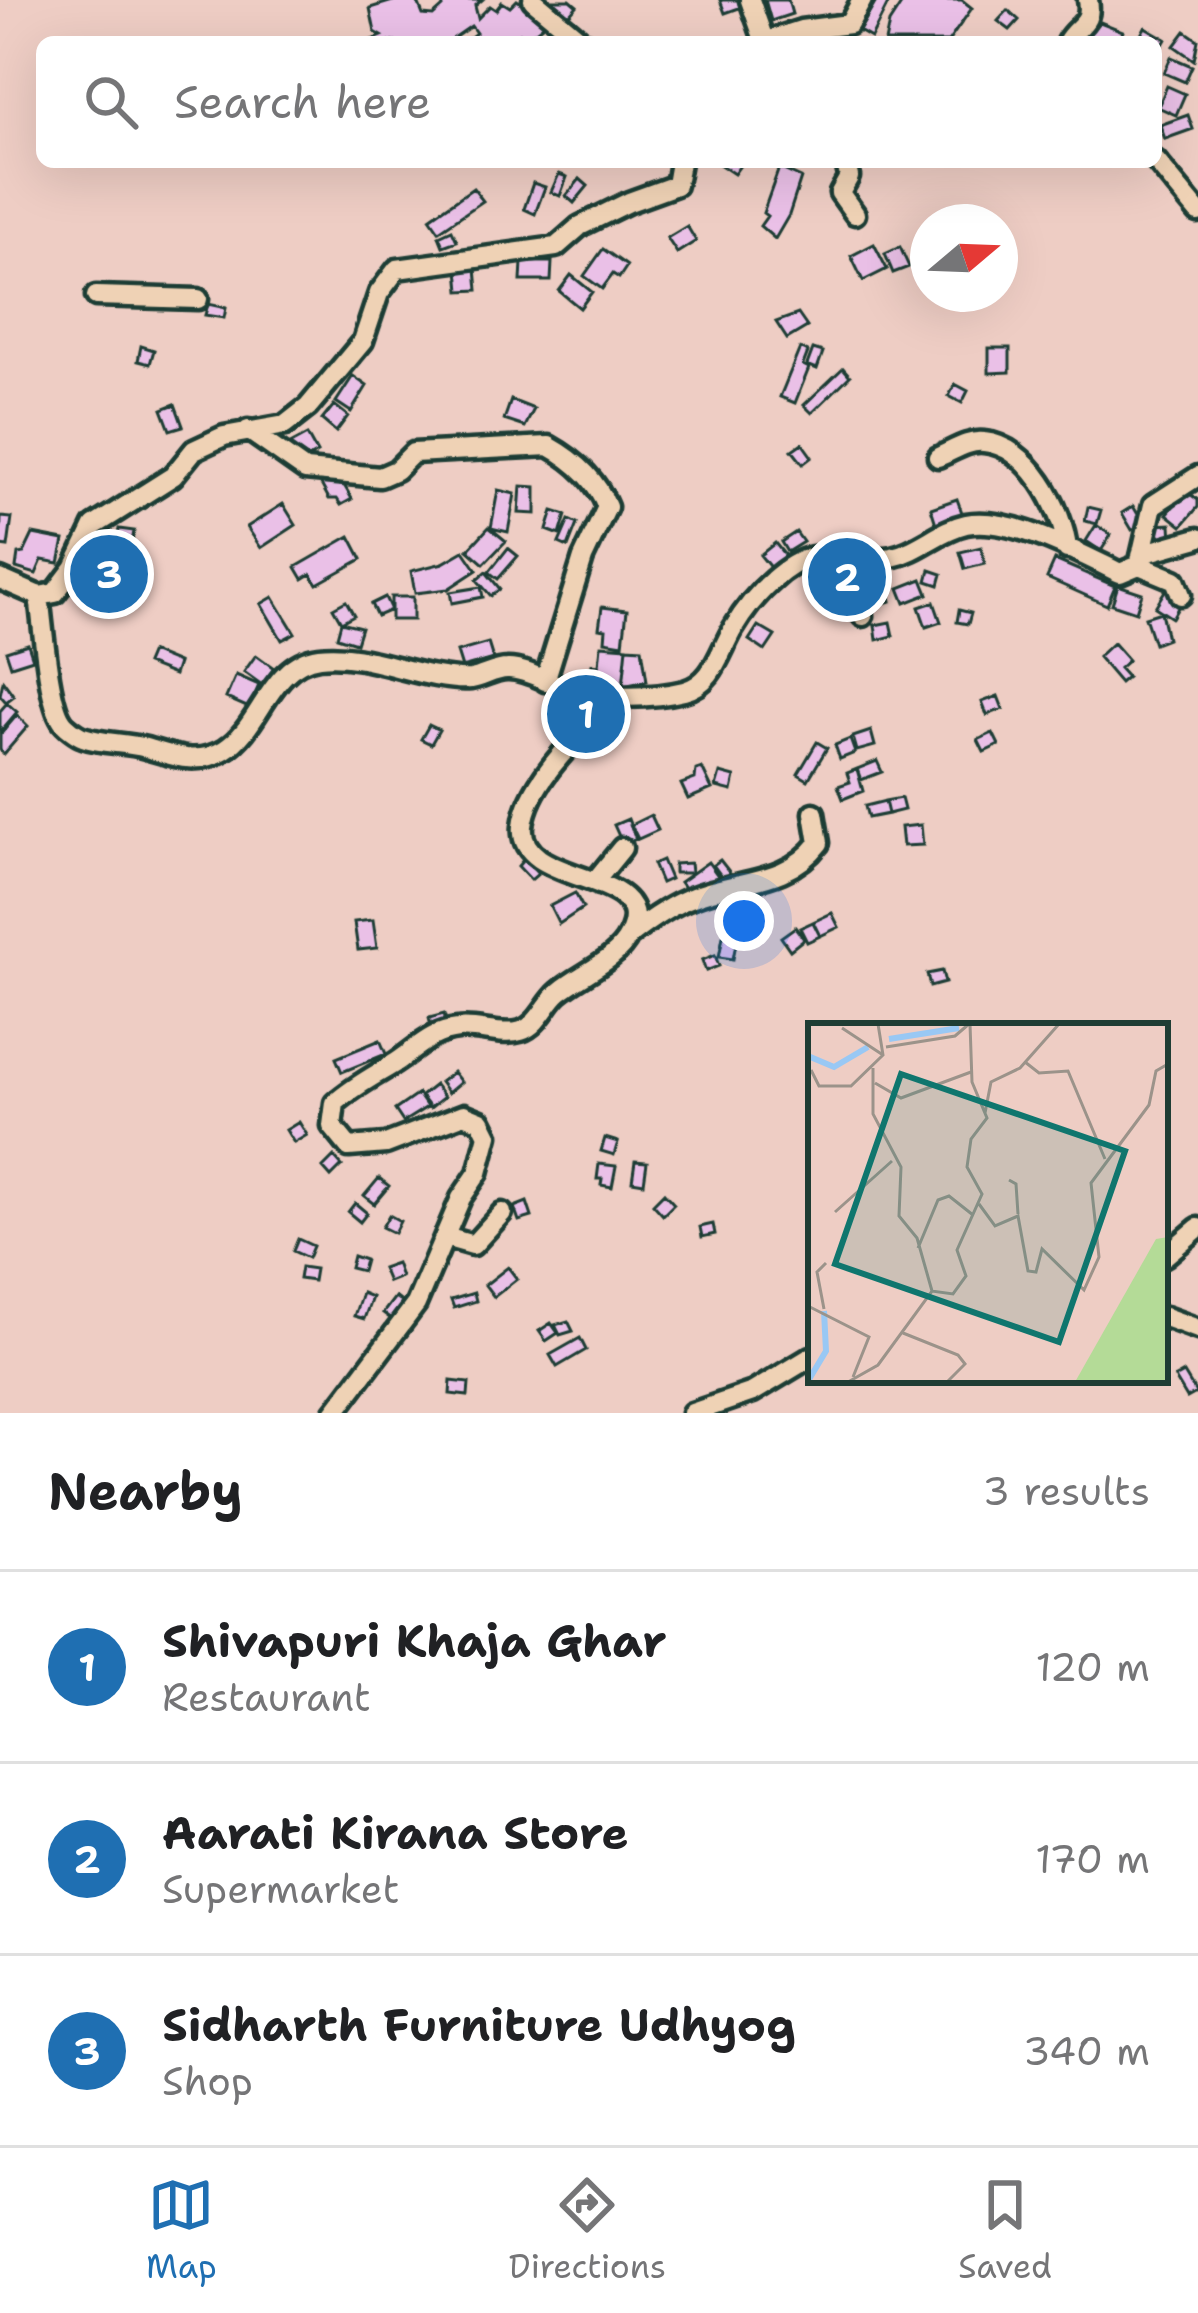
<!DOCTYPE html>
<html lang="en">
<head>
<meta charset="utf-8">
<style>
	:root { --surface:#fff; --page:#f6f6f6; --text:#202124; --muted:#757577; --line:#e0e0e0; --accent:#1f6fb2 }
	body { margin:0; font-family:"Shantell Sans",sans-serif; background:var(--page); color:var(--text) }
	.compass { position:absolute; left:910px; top:204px; width:108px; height:108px; border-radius:50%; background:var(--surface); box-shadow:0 12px 48px #0002; rotate:71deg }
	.you { position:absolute; left:744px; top:921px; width:42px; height:42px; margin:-30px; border:9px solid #fff; border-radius:50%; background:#1a73e8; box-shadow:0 0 0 18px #1a73e833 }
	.badge { display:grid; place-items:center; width:78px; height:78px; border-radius:50%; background:var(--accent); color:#fff; font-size:39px; font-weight:700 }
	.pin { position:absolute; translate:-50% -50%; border:6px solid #fff; box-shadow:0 3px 12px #0006 }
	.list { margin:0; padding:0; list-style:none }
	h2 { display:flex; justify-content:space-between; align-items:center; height:156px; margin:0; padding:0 48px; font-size:51px }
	h2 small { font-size:39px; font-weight:400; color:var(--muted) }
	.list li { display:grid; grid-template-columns:78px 1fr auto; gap:36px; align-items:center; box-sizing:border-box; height:192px; padding:0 48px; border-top:3px solid var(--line) }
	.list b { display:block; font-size:45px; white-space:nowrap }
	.list p { margin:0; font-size:39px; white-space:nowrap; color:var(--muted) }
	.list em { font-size:39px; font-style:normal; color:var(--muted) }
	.icon { flex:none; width:66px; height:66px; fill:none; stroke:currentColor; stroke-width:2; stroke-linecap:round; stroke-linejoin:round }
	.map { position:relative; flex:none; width:1198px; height:1413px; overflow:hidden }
	.search { position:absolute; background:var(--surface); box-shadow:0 12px 48px #0002; left:36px; right:36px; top:36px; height:132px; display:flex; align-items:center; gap:30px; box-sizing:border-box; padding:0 42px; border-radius:18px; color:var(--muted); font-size:45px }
	.sheet { height:732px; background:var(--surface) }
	nav { display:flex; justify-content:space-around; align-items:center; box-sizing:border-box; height:168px; border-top:3px solid var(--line); background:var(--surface); font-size:33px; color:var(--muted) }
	nav a { display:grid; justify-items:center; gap:6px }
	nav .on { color:var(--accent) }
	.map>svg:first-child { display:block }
	.building { fill:#eac0e7; stroke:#1f3d34; stroke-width:3 }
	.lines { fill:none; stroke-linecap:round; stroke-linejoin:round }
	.minor-casing { stroke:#1f3d34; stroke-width:27 }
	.minor { stroke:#efd2b5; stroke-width:18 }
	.inset-river { fill:none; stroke:#99c8f4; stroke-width:6 }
	.inset-road { fill:none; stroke:#9b938a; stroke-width:3 }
	.view { fill:#0f766e; fill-opacity:0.15; stroke:#0f766e; stroke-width:6 }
	.inset-edge { fill:none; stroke:#1f3d34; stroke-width:6 }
</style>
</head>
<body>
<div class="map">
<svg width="1198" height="1413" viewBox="0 0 1198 1413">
	<rect width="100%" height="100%" fill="#eecdc4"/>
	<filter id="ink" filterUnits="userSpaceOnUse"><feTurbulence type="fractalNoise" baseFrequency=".00833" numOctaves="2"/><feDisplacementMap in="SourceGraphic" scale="24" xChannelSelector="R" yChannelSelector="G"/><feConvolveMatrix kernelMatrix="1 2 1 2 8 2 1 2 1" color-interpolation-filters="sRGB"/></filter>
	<g filter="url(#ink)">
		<path class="building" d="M396,0H417L423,15L433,16L443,7L441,0H482L475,6L478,18L490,6L496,10L502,2L510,7L517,0L547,22L528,37L520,33L512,42H464L476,33L471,26L448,42H367L382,36L375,32L370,8Z
			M542,0H570L577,6L566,18Z
			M720,0H740L742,7L725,13Z
			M765,0H788L792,14L771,21Z
			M877,0H890L871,38L859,31Z
			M904,0H962L972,8L948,42H885L889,23Z
			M1008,10L1019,20L1010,30L998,21Z
			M1100,22L1123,31L1119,42H1076Z
			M1145,27L1166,39L1157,55L1156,42H1137Z
			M1185,31L1198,40L1194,60L1174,46Z
			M1171,57L1192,66L1185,82L1164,73Z
			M1167,86L1185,94L1176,115L1158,107Z
			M1188,115L1193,129L1165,139L1160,125Z
			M716,162H739L741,164L734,174Z
			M779,168L801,178L789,215L775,239L760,226L767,216L763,213Z
			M559,174L567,177L560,196L551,192Z
			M580,179L588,186L574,203L566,196Z
			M533,183L545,187L535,214L524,209Z
			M473,188L483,201L439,231L430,218Z
			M687,226L696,241L677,253L667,238Z
			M452,230L457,241L443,246L439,236Z
			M874,244L887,269L863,281L851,256Z
			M900,247L909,267L893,273L885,254Z
			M603,249L627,266L619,278L613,274L602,289L584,276Z
			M522,262H552L551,281H521Z
			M476,268L478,290L460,291L458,269Z
			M571,275L592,292L580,308L559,291Z
			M977,294H994L996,300L982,306Z
			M208,304L226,308L224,318L205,315Z
			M798,314L807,327L787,339L776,322Z
			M141,346L154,350L150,364L138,361Z
			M800,348L808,352L803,365L809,368L795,403L780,397Z
			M989,348H1010V372L989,373Z
			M813,349L823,352L817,369L807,365Z
			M843,368L850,376L812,413L804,405Z
			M353,376L367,386L351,412L336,402Z
			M955,384L968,391L962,403L949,396Z
			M511,400L534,409L525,427L504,420Z
			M175,404L183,426L170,430L162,409Z
			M334,405L348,416L336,432L322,420Z
			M307,435L317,453L300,463L285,447Z
			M802,443L812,457L803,464L792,450Z
			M328,474L334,484L341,480L352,499L341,505L337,499H329L318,479Z
			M521,486L536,487V514L519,513Z
			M498,490L515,494L508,532L491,528Z
			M1186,491L1198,500V507L1182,526L1167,514Z
			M957,499L964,518L937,527L931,508Z
			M283,504L296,525L261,548L247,527Z
			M1133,506L1143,523L1132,530L1122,513Z
			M1088,507L1101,510L1097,524L1085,521Z
			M553,511L566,515L560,535L547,530Z
			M1,517L12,518L8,547L0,546Z
			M569,520L577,524L568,547L559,543Z
			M1171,524L1172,541L1157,542L1155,525Z
			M1096,525L1111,535L1101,551L1086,541Z
			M489,527L506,541L484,564L468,550Z
			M119,529L134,531L130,555L115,552Z
			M796,532L803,542L787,552L781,542Z
			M33,534L64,540L59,563L42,560L36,574L16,568L18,554L24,553Z
			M350,536L362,559L317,584L311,574L303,579L296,567Z
			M775,543L787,558L772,570L760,555Z
			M981,547L985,564L965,569L960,552Z
			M508,548L518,556L498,579L489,572Z
			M464,551L477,570L448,589L415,593L411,571L443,563Z
			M1055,560L1115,586L1107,605L1047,578Z
			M930,570L942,574L939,585L927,581Z
			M850,571L853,588L833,592L829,576Z
			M486,572L500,589L491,596L477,580Z
			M922,579L928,594L905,603L899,588Z
			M888,585L891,601L870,606L866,589Z
			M1118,585L1142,593L1136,612L1112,604Z
			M481,587L483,597L452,603L450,592Z
			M1166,589L1183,599L1172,618L1155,607Z
			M273,597L295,633L282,640L261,604Z
			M385,597L391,610L377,616L371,604Z
			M391,597H413V620H391Z
			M346,601L354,615L341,622L333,608Z
			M934,602L941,622L926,627L919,607Z
			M602,607L627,610L623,644L605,641L606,629L599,628Z
			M959,610L971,613L968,624L957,622Z
			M1161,612L1167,639L1154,644L1145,617Z
			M341,622L361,627L356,643L337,637Z
			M890,622L893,636L877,640L875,625Z
			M758,626L775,636L765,651L749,640Z
			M488,643L493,659L462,668L457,652Z
			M1113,643L1128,660L1119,668L1127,677L1120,683L1098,657Z
			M28,644L33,659L11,666L6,651Z
			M601,645L627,647L623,686L590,683L592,664L599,665Z
			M627,647L642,648L647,681L623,686Z
			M151,652L178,663L174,675L146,664Z
			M256,655L274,668L262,685L244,672Z
			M236,675L259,685L249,708L226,698Z
			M3,681L14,696L6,702L0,695Z
			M998,696L1003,709L987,715L982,702Z
			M7,703L17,712L0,732V711Z
			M17,715L28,726L4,754L0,750V735Z
			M429,725L439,730L431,744L421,739Z
			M871,731L875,746L857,751L853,737Z
			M993,733L999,745L984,752L978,740Z
			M850,739L855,753L840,759L835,745Z
			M817,742L827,748L808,780L798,774Z
			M877,761L882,772L861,780L857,769Z
			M702,768L712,789L688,799L681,784L695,779L696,770Z
			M857,769L863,791L843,799L838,786L850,782L847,773Z
			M720,773L735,777L732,791L716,787Z
			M901,798L904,810L888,814L885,801Z
			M885,801L888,814L868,818L865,806Z
			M651,815L658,830L638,839L631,825Z
			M628,819L636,839L623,845L614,825Z
			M921,825L923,845L903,846L901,827Z
			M524,859L538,874L531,880L518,866Z
			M662,860L670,879L661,883L653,864Z
			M720,860L731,874L724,880L713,865Z
			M708,862L718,876L690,896L680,882Z
			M690,863L691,873H674V864Z
			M575,893L583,908L559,924L550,906Z
			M832,913L839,927L820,936L813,922Z
			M373,920L377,948L358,950L354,922Z
			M813,922L820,936L807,942L800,928Z
			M795,927L804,939L790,950L781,937Z
			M723,936L737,938L733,959L719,957Z
			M715,955L719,966L706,971L702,960Z
			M942,971L945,983L930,987L927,974Z
			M444,1014L448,1026L432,1030L429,1018Z
			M380,1040L386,1054L342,1072L336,1058Z
			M453,1072L461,1082L448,1093L440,1082Z
			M435,1085L444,1097L430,1108L421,1096Z
			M418,1094L427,1107L403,1122L395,1110Z
			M299,1122L307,1135L294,1143L286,1130Z
			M605,1138L618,1142L614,1155L601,1151Z
			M334,1157L342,1166L331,1177L323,1168Z
			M635,1161L647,1162L644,1183L632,1181Z
			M599,1164L616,1166L612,1187L601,1185L602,1179H597Z
			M379,1178L389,1186L374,1204L364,1196Z
			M664,1193L674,1204L663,1215L653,1204Z
			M527,1202L532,1217L519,1221L514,1207Z
			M355,1203L367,1213L360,1222L348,1212Z
			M389,1215L400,1221L394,1233L382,1227Z
			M713,1224L715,1234L702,1237L700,1227Z
			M298,1239L313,1246L308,1258L293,1251Z
			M353,1256L365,1260L362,1271L350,1268Z
			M396,1263L401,1277L388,1282L382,1268Z
			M301,1267L315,1269L313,1281L299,1279Z
			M508,1267L517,1279L494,1297L485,1285Z
			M362,1293L372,1297L364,1319L354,1316Z
			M474,1293L476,1301L454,1308L451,1300Z
			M395,1297L407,1306L395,1322L383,1313Z
			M568,1321L573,1331L560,1335L555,1325Z
			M551,1323L558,1333L546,1341L539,1331Z
			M580,1338L586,1350L557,1367L550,1355Z
			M1184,1373L1196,1393L1187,1398L1175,1378Z
			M451,1381L469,1383L468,1396L450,1394Z"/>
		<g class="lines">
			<g class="minor-casing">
				<path id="minor" d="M533,0L583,42
					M750,0L764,40
					M763,42L801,30L849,24L862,0
					M1067,42C1076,25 1093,25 1088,0
					M1156,161L1198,212
					M846,162L849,177L840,193L855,214
					M96,296L198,299
					M248,430L305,470L380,477L396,470L413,453L549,446C574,460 597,480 607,507L583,558L545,681
					M938,457C953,451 968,440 984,442C1029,446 1063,509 1067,549
					M1145,553L1198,538
					M855,559L863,616
					M1139,565L1175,580L1181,595
					M0,579L39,596C43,624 48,701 62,721C65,726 77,735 83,737C102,744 126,742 146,748C174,756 197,766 224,750C262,727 269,664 319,657C356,652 399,670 435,676C446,678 460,680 471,679C483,677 495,669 507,669C524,668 549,683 567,688C599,699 651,699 684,691C713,684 720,651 733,629C743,612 758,593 773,580C820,537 840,566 892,557C920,551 939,530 966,524C1010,515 1081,554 1120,573L1139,565L1153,505L1198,476
					M39,596L55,593L74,568L94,526L173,476L194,450L224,436L285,425L308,407L363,341L379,293L397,269L556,247L580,226L629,202L676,185L680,162
					M599,884L600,875L622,848
					M629,936C648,921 670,905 693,897C739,879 787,885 819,843L814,813
					M445,1237L473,1245L502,1213
					M1165,1256L1198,1228
					M1165,1317L1198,1329
					M334,1413L416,1304L461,1198L478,1173L488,1135L481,1121L464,1114L386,1144L349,1147L332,1126L335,1103C354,1086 374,1076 395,1063C418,1048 430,1032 458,1029C477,1026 502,1037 521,1031C539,1025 546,1003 559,992C580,974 617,961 629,935C662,868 516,888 523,826C528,778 587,729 618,695
					M692,1413L753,1392L811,1357"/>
			</g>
			<use href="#minor" class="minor"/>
		</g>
	</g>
	<g transform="translate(808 1023)">
		<rect width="360" height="360" fill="#eecdc4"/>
		<path d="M360,214V359H267L348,216Z" fill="#b4db97"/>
		<path class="inset-river" d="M81,16L151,5M0,33L26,44L60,24M0,358L18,328L16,288"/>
		<path class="inset-road" d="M34,5L75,32M78,24L147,13L161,1M217,39L231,50L260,48L297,136M65,45V91L93,144L91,193L109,215L124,268M3,47L11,63H43L75,32L70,1M67,60L93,75L163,49M177,90L183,59L212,45L251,1M201,157L208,161L210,191M171,181L187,203L210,193L220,248L228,249L234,226L276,267L291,234L283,160L341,82L348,48L360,41M27,189L84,138M110,225L130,177L141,173L165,192M0,283L61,314L45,354M16,286L9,249L18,240M95,310L150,332L157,341L139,359M40,359L70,342L124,268L145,271L158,253L149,227L174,171L159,144L163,116L179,95L164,59L162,1"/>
		<path class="view" d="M93,51L317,128L251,319L27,241Z"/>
		<rect width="360" height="360" class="inset-edge"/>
	</g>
</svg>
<svg class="compass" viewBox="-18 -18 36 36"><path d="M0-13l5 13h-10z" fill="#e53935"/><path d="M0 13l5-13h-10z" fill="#757577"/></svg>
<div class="you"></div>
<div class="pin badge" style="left:586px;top:714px">1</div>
<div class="pin badge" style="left:847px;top:577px">2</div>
<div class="pin badge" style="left:109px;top:574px">3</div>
<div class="search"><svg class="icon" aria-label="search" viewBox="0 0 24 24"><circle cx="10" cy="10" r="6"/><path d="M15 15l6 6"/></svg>Search here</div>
</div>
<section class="sheet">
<h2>Nearby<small>3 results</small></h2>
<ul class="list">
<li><span class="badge">1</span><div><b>Shivapuri Khaja Ghar</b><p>Restaurant</p></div><em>120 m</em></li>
<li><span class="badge">2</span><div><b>Aarati Kirana Store</b><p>Supermarket</p></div><em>170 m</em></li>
<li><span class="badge">3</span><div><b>Sidharth Furniture Udhyog</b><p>Shop</p></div><em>340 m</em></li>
</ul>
</section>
<nav>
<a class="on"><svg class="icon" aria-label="map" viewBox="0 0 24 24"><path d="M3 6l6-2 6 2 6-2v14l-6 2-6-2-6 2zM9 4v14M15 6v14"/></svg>Map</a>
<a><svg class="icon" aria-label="directions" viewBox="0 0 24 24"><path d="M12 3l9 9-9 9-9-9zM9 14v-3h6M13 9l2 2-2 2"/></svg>Directions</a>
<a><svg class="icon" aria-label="saved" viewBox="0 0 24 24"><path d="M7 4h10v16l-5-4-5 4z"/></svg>Saved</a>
</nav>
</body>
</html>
